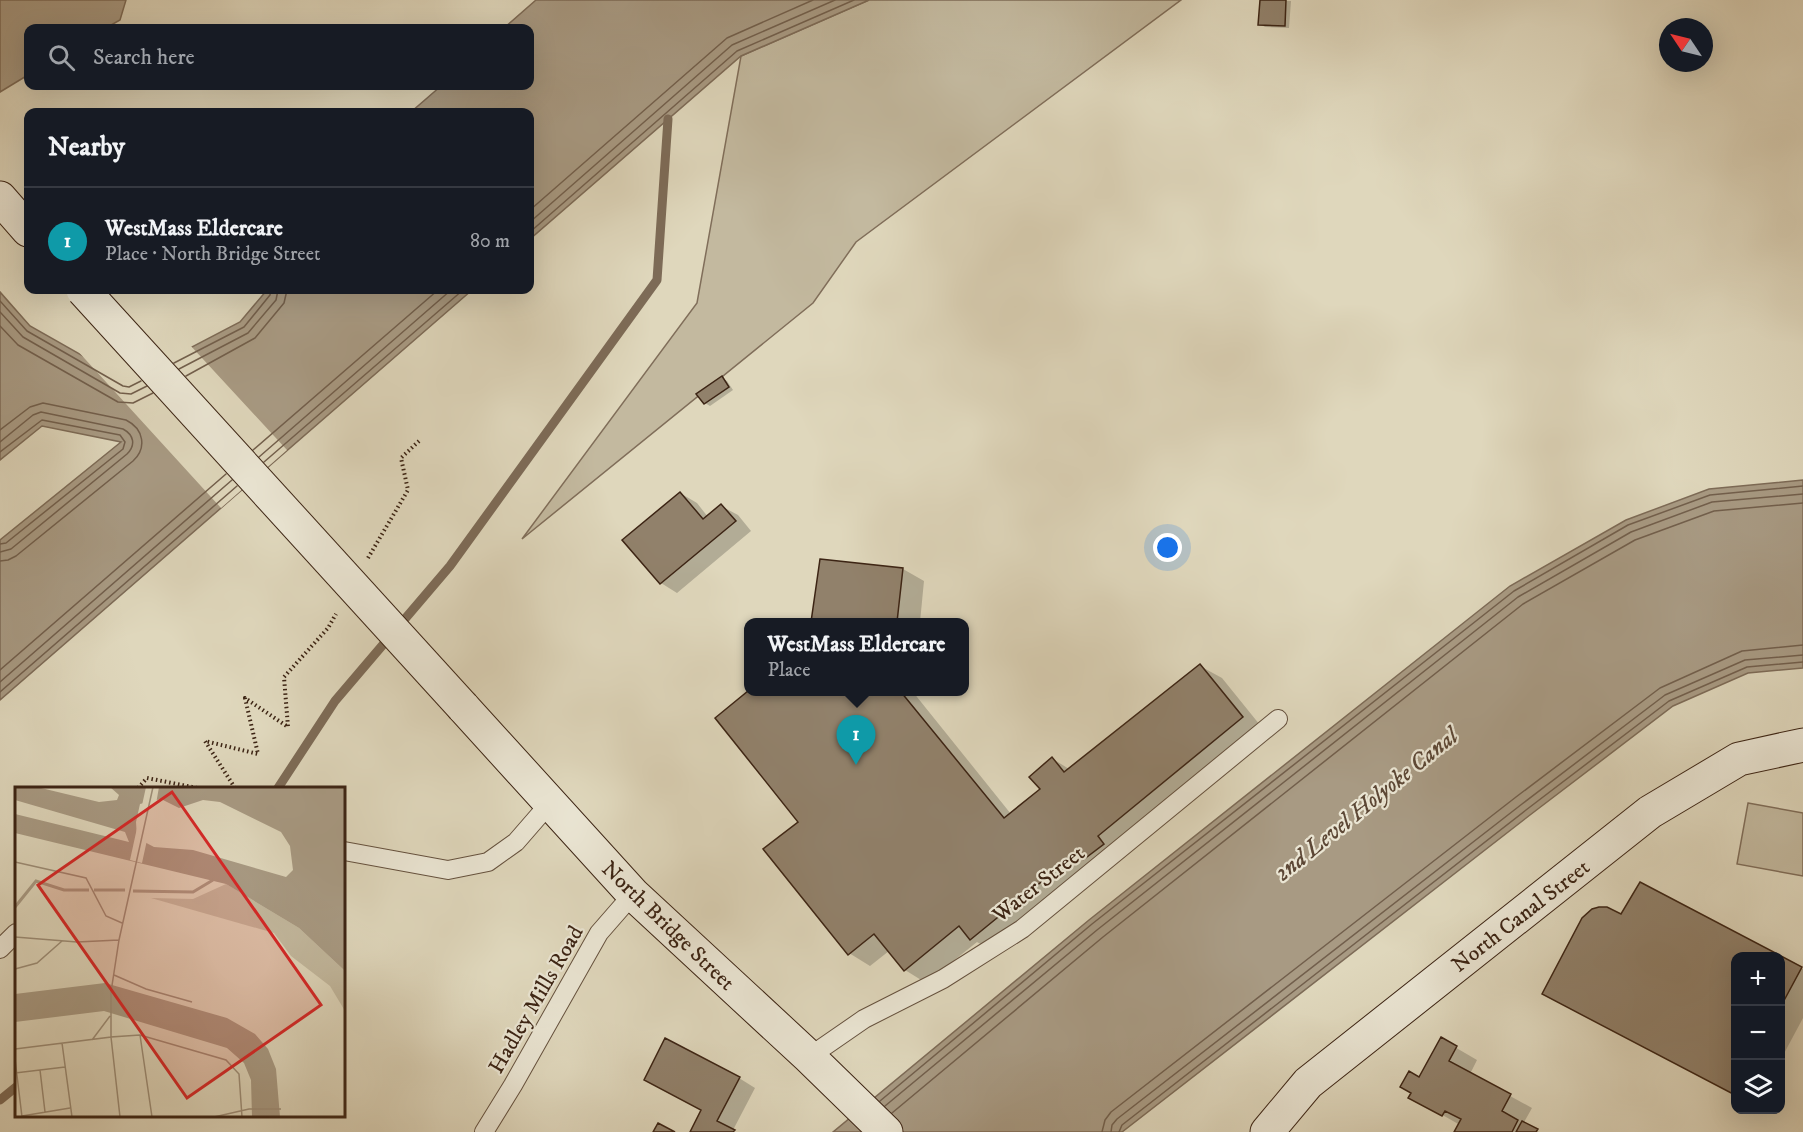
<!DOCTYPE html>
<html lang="en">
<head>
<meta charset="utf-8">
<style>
	:root { --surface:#171b24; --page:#20242c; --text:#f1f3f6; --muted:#9ea1a6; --line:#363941; --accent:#ea580c }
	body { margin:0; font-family:"IM FELL DW Pica",serif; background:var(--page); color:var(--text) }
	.controls { position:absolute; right:18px; bottom:18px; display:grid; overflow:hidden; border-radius:12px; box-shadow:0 6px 24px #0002 }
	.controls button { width:54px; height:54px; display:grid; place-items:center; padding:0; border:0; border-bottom:2px solid var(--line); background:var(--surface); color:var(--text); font:30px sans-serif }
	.compass { position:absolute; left:1659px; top:18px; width:54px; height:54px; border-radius:50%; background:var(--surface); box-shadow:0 6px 24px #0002; rotate:305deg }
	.you { position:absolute; left:1168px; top:548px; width:21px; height:21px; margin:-15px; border:4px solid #fff; border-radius:50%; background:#1a73e8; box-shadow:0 0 0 9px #1a73e833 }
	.badge { display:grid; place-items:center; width:39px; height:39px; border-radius:50%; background:var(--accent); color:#fff; font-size:20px; font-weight:700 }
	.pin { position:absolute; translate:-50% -50px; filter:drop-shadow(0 2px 3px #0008) }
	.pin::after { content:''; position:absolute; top:32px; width:21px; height:18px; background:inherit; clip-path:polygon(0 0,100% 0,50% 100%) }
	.popup { position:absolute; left:744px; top:618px; width:225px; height:78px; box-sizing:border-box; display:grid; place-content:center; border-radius:12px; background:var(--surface); filter:drop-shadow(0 2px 4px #0005); font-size:20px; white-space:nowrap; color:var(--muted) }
	.popup b { font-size:22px; color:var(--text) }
	.popup::after { content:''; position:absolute; left:50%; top:100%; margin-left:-12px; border:12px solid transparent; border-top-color:var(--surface) }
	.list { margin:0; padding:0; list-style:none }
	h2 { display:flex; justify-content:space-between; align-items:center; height:78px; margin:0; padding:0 24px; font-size:26px }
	h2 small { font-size:20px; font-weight:400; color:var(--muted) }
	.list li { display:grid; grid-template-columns:39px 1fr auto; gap:18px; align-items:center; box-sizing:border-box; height:108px; padding:0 24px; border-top:2px solid var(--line) }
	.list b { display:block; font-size:22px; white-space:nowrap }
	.list p { margin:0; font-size:20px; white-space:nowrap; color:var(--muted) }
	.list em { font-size:20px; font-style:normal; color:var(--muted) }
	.icon { flex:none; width:33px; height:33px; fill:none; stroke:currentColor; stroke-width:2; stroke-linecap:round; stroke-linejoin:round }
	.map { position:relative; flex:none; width:1803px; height:1132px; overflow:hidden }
	.search { position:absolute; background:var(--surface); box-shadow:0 6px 24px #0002; left:24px; top:24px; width:510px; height:66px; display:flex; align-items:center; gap:15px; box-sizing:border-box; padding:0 21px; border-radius:12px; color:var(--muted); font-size:22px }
	.panel { position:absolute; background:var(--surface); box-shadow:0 6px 24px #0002; left:24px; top:108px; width:510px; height:186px; border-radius:12px }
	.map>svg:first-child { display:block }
	.green { fill:#c3b99f; stroke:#806e5a; stroke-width:1.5 }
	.water { fill:#a89a83; stroke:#7d6b57; stroke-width:1.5 }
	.pier { fill:#dfd7bc }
	.shadow { fill:#0003 }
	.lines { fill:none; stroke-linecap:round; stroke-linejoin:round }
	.shore { stroke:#725f4c; stroke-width:1.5 }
	.stream { stroke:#7d6b57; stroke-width:9 }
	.building { fill:#91816b; stroke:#3c2414; stroke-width:1.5 }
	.lane-casing { stroke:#65513e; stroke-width:20 }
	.secondary-casing { stroke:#3c2414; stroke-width:35 }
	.path { stroke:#3c2414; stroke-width:4; stroke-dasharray:1.5 3; stroke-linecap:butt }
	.lane { stroke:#eae5d3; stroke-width:18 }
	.secondary { stroke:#eae5d3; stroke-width:33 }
	.secondary-bridge-casing { stroke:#3c2414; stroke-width:35; stroke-linecap:butt }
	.secondary-bridge { stroke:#eae5d3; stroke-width:33 }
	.labels { text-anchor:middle; stroke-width:4.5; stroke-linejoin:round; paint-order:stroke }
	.street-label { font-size:22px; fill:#3c2414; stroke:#eae5d3 }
	.water-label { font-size:24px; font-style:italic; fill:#5c4735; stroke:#eae5d3 }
	.inset-river { fill:none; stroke:#a89a83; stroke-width:3 }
	.inset-road { fill:none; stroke:#9e8f79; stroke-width:1.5 }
	.view { fill:#d62828; fill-opacity:0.15; stroke:#d62828; stroke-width:3 }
	.inset-edge { fill:none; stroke:#3c2414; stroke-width:3 }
</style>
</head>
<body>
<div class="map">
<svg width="1803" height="1132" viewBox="0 0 1803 1132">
	<rect width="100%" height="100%" fill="#dfd7bc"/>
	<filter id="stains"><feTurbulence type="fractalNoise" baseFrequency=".00333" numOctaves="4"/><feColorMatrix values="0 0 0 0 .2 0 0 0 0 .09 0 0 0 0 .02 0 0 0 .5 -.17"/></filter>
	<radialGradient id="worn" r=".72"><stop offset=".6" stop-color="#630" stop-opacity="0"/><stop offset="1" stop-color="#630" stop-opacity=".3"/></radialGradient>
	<path class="green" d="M869,0H1181L856,242L813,303L522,539L697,303L741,56Z
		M1748,803L1803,813V876L1737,864Z"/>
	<path class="water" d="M0,0H126L120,20L106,28H28V75L0,92Z
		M536,0H869L741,56L530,239V112H411L441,86H530V28H504Z
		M267,290H472L0,700V540L121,442L42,426L0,460V292L30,326L127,381L240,322Z
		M1803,480V668L1748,673L1673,706L1530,815L1122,1132H833L1089,920L1510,586L1626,520L1709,489Z"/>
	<path class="pier" d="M190,345L287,450L221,508L75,348L127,378Z"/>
	<path class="shadow" d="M1261,0L1291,1L1289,28L1265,27L1260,24Z
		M722,378L727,381L733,390L710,406L705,403Z
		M680,493L697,503L708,517L721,506L738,515L751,531L677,593L661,583Z
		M822,561L903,569L924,581L920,622H812Z
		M1200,666L1222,678L1264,730L1119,849L1125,857L993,951L977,942L926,983L905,970L889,951L870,966L849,953L750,692H913L1011,814L1042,789L1053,759L1069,769Z
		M1640,884L1779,956H1736V1094L1566,1006Z
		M1780,957L1803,969V1018L1780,1061Z
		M1441,1039L1477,1060L1470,1074L1532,1108L1523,1124L1539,1132H1456L1460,1125L1432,1109L1420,1079Z
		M739,1078L755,1088L732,1132H691Z"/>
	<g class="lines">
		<path class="shore" d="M530,210L727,38L813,0
			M530,222L732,45L835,0
			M530,232L737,51L854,0
			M0,301L27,331L123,386L129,387L141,381
			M0,312L23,337L120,393L131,394L147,386
			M0,326L18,345L118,402L133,403L153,393
			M174,363L244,327L270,295L271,290
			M179,369L248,333L276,300L278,290
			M186,376L255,338L284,303L287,290
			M0,430L30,407L43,403L126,420C144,429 147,448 133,461L16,556L8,560L0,561
			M0,442L33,415L41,412L123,429C134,435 136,445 127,454L11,549L0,552
			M253,450L438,290
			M0,452L42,420L120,435L125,442L123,449L6,543L0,544
			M259,457L451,290
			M264,462L463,290
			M0,670L226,474
			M0,682L232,480
			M0,692L237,486
			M880,1101L1092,924L1514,591L1628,525L1710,495L1803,486
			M885,1106L1097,930L1518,597L1631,532L1712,502L1803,494
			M892,1113L1103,937L1523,604L1635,540L1714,511L1803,503
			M1102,1132L1105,1120L1111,1112L1516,797L1660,688L1742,651L1803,645
			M1111,1132L1112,1125L1117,1119L1522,804L1665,695L1745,660L1803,655
			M1119,1132L1122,1125L1526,810L1669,701L1747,667L1803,662"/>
		<path class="stream" d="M278,788L335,701L450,566L657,280L668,119
			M0,1100L16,1087"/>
	</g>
	<path class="building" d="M1260,0H1286L1285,26L1258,25Z
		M722,376L729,387L704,404L696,394Z
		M680,492L703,519L721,504L736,521L660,584L622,540Z
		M820,559L903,568L897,622H811Z
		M1200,664L1243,717L1098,836L1104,844L1083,860L1078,852L970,940L959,926L904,971L874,934L848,955L763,849L798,822L715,718L748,691L901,692L1004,818L1040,789L1029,777L1052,757L1064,772Z
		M1640,882L1802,967L1780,1008V956H1736L1735,1095L1542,994L1582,918L1592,909L1599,907H1607L1621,914Z
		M1441,1037L1457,1046L1449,1061L1511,1094L1502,1111L1518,1120L1512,1132H1454L1461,1119L1445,1111L1442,1116L1408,1098L1411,1093L1400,1087L1409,1071L1419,1077Z
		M665,1038L740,1077L717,1121L735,1130L733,1132H690L701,1110L644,1080Z
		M1522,1121L1538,1129L1536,1132H1516Z
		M658,1123L675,1132H653Z"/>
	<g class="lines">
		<g class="lane-casing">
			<path id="lane" d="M344,851L448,870L488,862L516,842L549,804
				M0,949L16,933
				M809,1057L864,1019L943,979L1022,929L1278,719
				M484,1132L513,1085L599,933L633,894"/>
		</g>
		<g class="secondary-casing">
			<path id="secondary" d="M0,198L28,230
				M463,707L633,894L809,1057L886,1132
				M1267,1132L1308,1083L1650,812L1739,759L1803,745"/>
		</g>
		<path class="path" d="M368,558L408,490L401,458L419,441
			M138,788L147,778L197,788
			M235,788L205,741L258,754L245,698L288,727L284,677L328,628L336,614"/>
		<use href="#lane" class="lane"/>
		<use href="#secondary" class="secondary"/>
		<g class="secondary-bridge-casing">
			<path id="secondary-bridge" d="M83,290L463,707"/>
		</g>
		<use href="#secondary-bridge" class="secondary-bridge"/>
	</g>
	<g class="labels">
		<g class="street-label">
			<text transform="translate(1038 883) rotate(-38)" y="8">Water Street</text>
			<text transform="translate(1520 915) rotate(-38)" y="8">North Canal Street</text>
			<text transform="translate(669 925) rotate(44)" y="8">North Bridge Street</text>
			<text transform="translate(535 999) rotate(-60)" y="8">Hadley Mills Road</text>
		</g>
		<g class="water-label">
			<text transform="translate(1366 804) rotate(-39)" y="8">2nd Level Holyoke Canal</text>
		</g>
	</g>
	<g transform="translate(15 787)">
		<rect width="330" height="330" fill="#dfd7bc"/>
		<path d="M211,97L284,141L330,184V224L315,199L276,169L259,146L136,111L178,112Z" fill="#c3b99f"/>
		<path d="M0,0H22L84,15L102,13L104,8L95,0H330V184L284,141L211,97L0,46V27L114,55L110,45L0,13ZM146,12L164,21L188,13L205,15L266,45L275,59L278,83L271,90L178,63L139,60L122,51L121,35L125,17ZM90,196L212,231L240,247L253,262L261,282L265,330H237L236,293L229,276L212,261L89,224L0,235V207Z" fill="#a89a83" fill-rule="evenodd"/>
		<path d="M131,0H144L141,17L128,20L124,35L125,49L132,53L127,76L115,73Z" fill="#dfd7bc"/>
		<path class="inset-river" d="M79,103H110M118,104L178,105L198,93M0,120L21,94L49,103H74"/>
		<path class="inset-road" d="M0,75L71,91L91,129L107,136M0,150L62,155L104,153M0,182L22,176L47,154M99,188L131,202L177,215M125,248L137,330M77,253L95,229M47,256L57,330M0,262L96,250V205L104,153L138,0M0,272L7,330M25,283L30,325M0,286L50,280M7,329L55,321M105,330L96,250L125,248L211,273L224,287L227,330M199,330L234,322H266"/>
		<path class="view" d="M157,5L306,218L172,311L23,98Z"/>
		<rect width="330" height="330" class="inset-edge"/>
	</g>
	<rect width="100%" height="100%" filter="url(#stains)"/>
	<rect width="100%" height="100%" fill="url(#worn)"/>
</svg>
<div class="controls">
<button>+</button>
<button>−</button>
<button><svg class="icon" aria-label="layers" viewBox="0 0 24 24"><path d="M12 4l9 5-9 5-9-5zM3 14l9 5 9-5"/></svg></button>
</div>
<svg class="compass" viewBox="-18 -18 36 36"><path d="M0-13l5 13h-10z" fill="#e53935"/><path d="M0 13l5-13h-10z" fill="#9ea1a6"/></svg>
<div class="you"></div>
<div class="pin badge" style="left:856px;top:765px;background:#0f9aa8">1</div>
<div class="popup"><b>WestMass Eldercare</b>Place</div>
<div class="search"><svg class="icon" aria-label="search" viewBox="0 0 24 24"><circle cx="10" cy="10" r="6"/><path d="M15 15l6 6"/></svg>Search here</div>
<section class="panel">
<h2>Nearby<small></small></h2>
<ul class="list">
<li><span class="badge" style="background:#0f9aa8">1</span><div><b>WestMass Eldercare</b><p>Place · North Bridge Street</p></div><em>80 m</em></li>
</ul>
</section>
</div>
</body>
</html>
